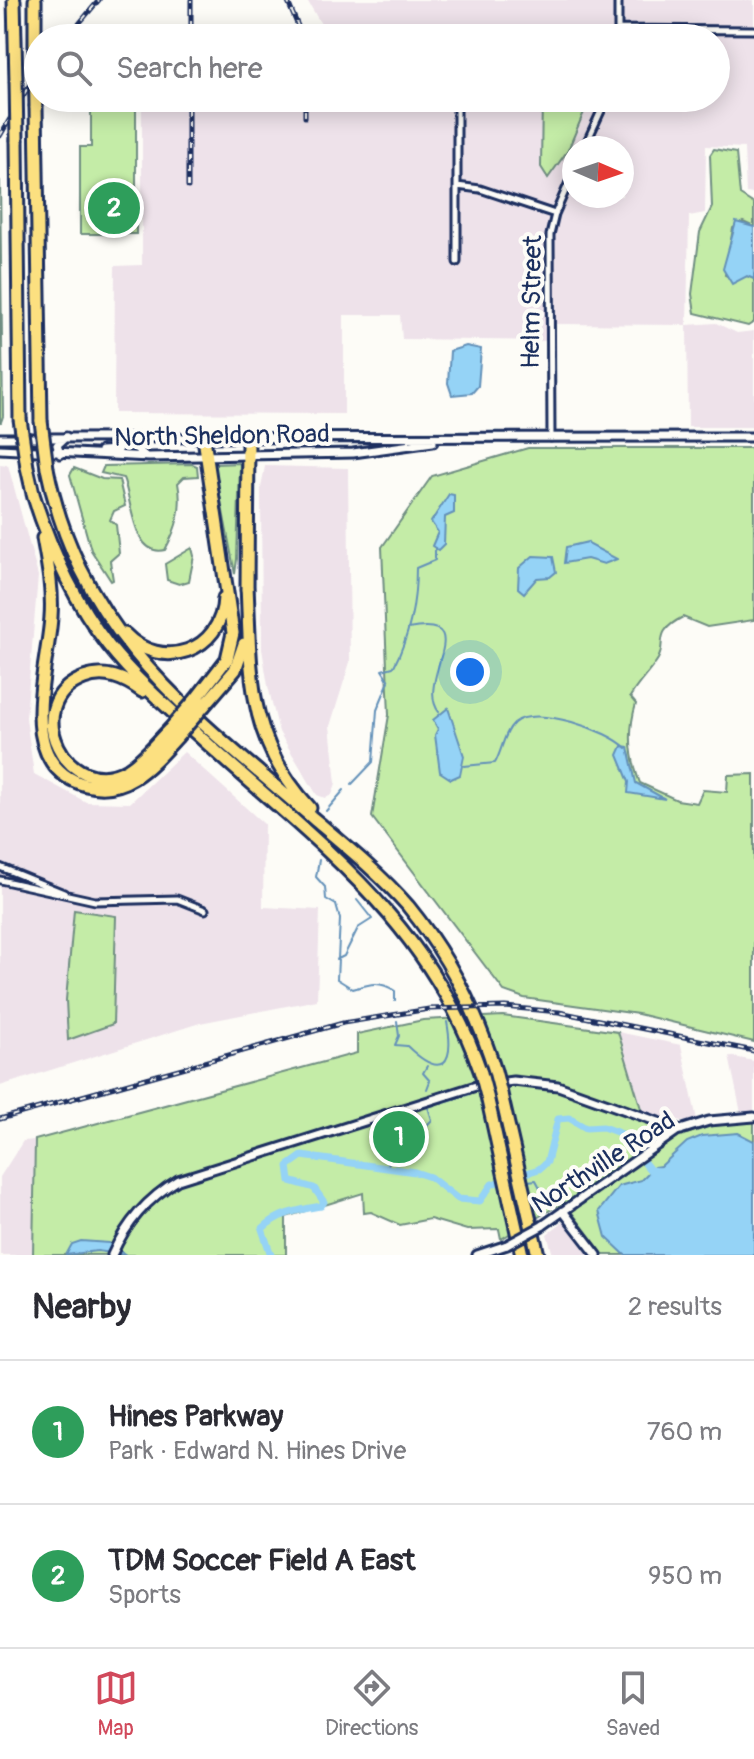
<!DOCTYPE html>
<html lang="en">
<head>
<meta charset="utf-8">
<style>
	:root { --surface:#fff; --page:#f7f7f7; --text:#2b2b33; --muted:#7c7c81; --line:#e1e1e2; --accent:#d1495b }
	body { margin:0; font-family:Pangolin,sans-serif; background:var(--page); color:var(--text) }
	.compass { position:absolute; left:562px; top:136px; width:72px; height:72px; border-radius:50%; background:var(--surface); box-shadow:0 4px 20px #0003; rotate:92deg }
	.you { position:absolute; left:470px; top:672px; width:28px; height:28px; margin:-20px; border:6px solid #fff; border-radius:50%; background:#1a73e8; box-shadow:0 0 0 12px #1a73e833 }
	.badge { display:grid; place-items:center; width:52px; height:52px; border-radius:50%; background:var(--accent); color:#fff; font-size:26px; font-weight:700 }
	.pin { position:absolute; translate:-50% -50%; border:4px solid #fff; box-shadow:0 2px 8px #0006 }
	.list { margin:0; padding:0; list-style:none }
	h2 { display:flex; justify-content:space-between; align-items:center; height:104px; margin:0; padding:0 32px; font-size:34px }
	h2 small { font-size:26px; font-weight:400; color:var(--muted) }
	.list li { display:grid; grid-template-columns:52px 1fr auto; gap:24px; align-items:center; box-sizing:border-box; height:144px; padding:0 32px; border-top:2px solid var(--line) }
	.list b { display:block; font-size:30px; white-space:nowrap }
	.list p { margin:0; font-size:26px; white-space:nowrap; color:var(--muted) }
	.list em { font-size:26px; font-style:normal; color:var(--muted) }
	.icon { flex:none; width:44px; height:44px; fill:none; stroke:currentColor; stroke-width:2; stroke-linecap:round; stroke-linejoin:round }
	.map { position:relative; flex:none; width:754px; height:1255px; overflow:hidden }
	.search { position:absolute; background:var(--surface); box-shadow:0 4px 20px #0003; left:24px; right:24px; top:24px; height:88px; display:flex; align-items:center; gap:20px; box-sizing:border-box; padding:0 28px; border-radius:44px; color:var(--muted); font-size:30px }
	.sheet { height:392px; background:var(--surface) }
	nav { display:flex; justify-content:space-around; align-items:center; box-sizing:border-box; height:112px; border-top:2px solid var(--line); background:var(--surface); font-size:22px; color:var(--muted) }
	nav a { display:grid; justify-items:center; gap:4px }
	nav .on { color:var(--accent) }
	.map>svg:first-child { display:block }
	.built { fill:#eee2ea; fill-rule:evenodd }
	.green { fill:#c4eca7; stroke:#708e82; stroke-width:2 }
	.water { fill:#95d3f6; stroke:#6491b9; stroke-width:2 }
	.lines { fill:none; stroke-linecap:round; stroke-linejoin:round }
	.stream { stroke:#6491b9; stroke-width:2 }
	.river { stroke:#95d3f6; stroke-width:7 }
	.street-casing { stroke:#1b2f5e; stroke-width:11 }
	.secondary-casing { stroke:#1b2f5e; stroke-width:13 }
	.highway-casing { stroke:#1b2f5e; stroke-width:17 }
	.street { stroke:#fdfcf7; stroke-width:5 }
	.secondary { stroke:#fdfcf7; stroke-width:7 }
	.highway { stroke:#fce080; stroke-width:11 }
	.rail-casing { stroke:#1b2f5e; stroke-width:5 }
	.rail { stroke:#fdfcf7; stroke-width:2; stroke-dasharray:6; stroke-linecap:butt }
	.secondary-bridge-casing { stroke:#1b2f5e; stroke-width:13; stroke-linecap:butt }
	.highway-bridge-casing { stroke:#1b2f5e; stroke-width:17; stroke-linecap:butt }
	.secondary-bridge { stroke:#fdfcf7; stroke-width:7 }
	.highway-bridge { stroke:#fce080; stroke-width:11 }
	.labels { text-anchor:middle; stroke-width:8; stroke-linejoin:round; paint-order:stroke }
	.street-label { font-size:26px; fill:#1b2f5e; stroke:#fdfcf7 }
</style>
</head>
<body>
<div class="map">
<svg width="754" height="1255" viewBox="0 0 754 1255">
	<rect width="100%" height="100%" fill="#fdfcf7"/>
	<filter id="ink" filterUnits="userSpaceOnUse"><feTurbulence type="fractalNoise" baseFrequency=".0125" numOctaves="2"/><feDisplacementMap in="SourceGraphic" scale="16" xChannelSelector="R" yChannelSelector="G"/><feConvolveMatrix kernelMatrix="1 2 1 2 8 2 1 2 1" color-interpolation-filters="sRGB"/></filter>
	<g filter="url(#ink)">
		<path class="built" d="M307,0H754V194L746,193L744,148L706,146L705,213L689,216L687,325L716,323L737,333L754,331V427H688L687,325L556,324V341L402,339L400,315H344V414L114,413L115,266L142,265V98H716V38H397V31H325ZM574,148H622V196H574Z
			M0,464L8,465L38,576L26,718L34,774L86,802L130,803L184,752L264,824L263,907L320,910L317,1000L200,1023L0,1086Z
			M265,466L348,468L350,662L330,726L336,783L332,795L325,798L317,795L279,732L268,686L262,649L261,488Z
			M618,1032L681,1045L697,1120L685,1122L642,1111Z
			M729,1056L754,1061V1111L741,1113Z
			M35,1140L33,1255H0V1177L23,1141Z
			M564,1221L589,1255H553L547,1234Z"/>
		<path class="green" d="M91,98H136V234H80V147H91Z
			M542,98H590L568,150L548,178L541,167Z
			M714,149L736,153L740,195L754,204V227L743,222L733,228L725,275L735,280L747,276L754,279V322L748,326L695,313L692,294L700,232L712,207L710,155Z
			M0,180L3,416L1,422H0Z
			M528,448H754V620L707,627L683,617C652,633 667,642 658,659C650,672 638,683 630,697L636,704C628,730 630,758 640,783L677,800L697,803L703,790L727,792L728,775L754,774V1042L638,1014L524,998L504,991L372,817L389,715L382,547L432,476Z
			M240,463L237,559L235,574L214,464Z
			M192,464L197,466L198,476L184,477L178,483C183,508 177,528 165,550C132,558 132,498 123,478L101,473L104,466Z
			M74,468L102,479L119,480L125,506L114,511L110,520L116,525L119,553L110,561L113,580L111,581L91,550L70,475Z
			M192,548L194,556L189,581L179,584L167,580L165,564Z
			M74,910L116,916L113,1024L68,1040L66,1000Z
			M503,1016L618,1032L645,1122L687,1134L709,1126L754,1122V1255H604L564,1202L501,1239L499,1229L467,1230L430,1219L400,1225L371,1212L364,1213L363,1193L286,1217V1255H33L35,1140L357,1053V1034L423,1020Z"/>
		<path class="water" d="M736,222L754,227V279L747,276L732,284L723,269Z
			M466,346L481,349L478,386L472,393L452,395L448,383L450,351Z
			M449,494L454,495V513L445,517L444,544L438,550L432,546L438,532L431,522Z
			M588,542L590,545L617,559L604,564L587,559L564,563L566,547Z
			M533,556L553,557L556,572L550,577L537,578L524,593L518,588L519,568Z
			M448,708L464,756L460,775L451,779L440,772L435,735L438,729L433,720Z
			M622,746L628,747L636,783L665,799L628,793L629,782L618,755Z
			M738,1133L754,1141V1255H625L606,1237L599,1211L619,1186L641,1180L654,1167L661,1166L687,1142L702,1136Z
			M81,1241L109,1243L126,1255L97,1251L66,1255L72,1244Z"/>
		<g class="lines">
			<path class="stream" d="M408,629C482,614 414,681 439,712
				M394,666C409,637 416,603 416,568L435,560V548
				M464,766L495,763C502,751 504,732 514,723C535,704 610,731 626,748
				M352,784L373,762L377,710L389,681L382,670L393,667
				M326,811L344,790
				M319,860L316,877L325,887L326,899L336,905L340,919L337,979L353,989C369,984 380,980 395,991V1001
				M336,960L344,956L358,928L372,919L357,900
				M397,1021L399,1036L395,1045L407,1046C442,1080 455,1065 447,1022
				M427,1089L430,1081L423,1073L427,1066
				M441,1103L470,1094
				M384,1169C398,1153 405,1143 423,1139V1129L432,1120L428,1107L437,1104
				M525,1173L528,1181L536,1180L546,1199"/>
			<path class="river" d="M271,1255L262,1229C278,1213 298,1210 321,1206L324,1202L314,1188L290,1181L288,1166L302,1156L415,1172L430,1177L458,1199L480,1201L492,1184L539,1169L547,1162L558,1119L569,1118L586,1128L603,1127L622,1134L650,1170L659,1171"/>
			<g class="street-casing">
				<path id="street" d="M618,0V38
					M618,29L754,30
					M457,38V35
					M584,148L607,98
					M457,186L480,189L555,214
					M457,262V98
					M551,438L550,235L555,214L574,171
					M0,867L64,893
					M0,880L95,901L177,899L205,910"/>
			</g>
			<g class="secondary-casing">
				<path id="secondary" d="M0,438L754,437
					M0,449L149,457L353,453L433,442
					M101,451L118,450L117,438
					M60,454L57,445L66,437
					M145,456L136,448L146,440
					M563,1211L597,1255
					M542,1226L677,1131L709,1121L754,1117
					M112,1255C126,1223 148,1198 178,1180L476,1086L513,1081L558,1086L681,1130
					M477,1255L507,1245"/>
			</g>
			<g class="highway-casing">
				<path id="highway" d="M14,0L16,81
					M35,0V53
					M36,107L41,421
					M17,141L20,419
					M27,467L34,498
					M47,468C80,635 193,715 315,820C347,847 380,874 408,906C447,954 477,1012 495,1071
					M33,494C50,548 74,601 108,645C135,679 166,706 198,735C313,841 428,918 481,1073
					M43,538C48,565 53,590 51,617C48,669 13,766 86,785C127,796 152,764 177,737
					M247,585C251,672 246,739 310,808
					M247,591L248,438
					M125,634C161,672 222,652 224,598
					M142,691C124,678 105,670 84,678C17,703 67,805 128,769C144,759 156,743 169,730
					M196,699L227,659L233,633L204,438
					M204,706L235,670L244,644
					M501,1094L538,1255
					M487,1096L522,1255"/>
			</g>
			<use href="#street" class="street"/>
			<use href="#secondary" class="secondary"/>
			<use href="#highway" class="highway"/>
			<g class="rail-casing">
				<path id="rail" d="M287,0L303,38
					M67,38L99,0
					M191,38V0
					M305,98V117
					M0,136L38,70
					M188,187V98
					M0,1119L343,1023L429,1009L505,1007L559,1012L754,1051"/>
			</g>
			<use href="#rail" class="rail"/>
			<g class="secondary-bridge-casing">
				<path id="secondary-bridge" d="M507,1245L542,1226"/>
			</g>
			<g class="highway-bridge-casing">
				<path id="highway-bridge" d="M35,53L36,107
					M16,81L17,141
					M20,419L27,467
					M41,421L47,468
					M169,730L196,699
					M177,737L204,706
					M495,1071L501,1094
					M481,1073L487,1096"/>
			</g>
			<use href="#secondary-bridge" class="secondary-bridge"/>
			<use href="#highway-bridge" class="highway-bridge"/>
		</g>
	</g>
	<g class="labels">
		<g class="street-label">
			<text transform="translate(531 302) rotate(-89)" y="9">Helm Street</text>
			<text transform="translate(222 435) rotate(-1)" y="9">North Sheldon Road</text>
			<text transform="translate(603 1162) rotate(-33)" y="9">Northville Road</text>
		</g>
	</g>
</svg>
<svg class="compass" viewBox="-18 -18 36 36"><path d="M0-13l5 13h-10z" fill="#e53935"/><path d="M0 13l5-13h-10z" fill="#7c7c81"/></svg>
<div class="you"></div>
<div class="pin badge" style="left:399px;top:1137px;background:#2e9e5b">1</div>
<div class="pin badge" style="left:114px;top:208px;background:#2e9e5b">2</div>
<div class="search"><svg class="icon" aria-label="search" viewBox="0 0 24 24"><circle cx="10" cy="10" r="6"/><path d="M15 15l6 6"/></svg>Search here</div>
</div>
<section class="sheet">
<h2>Nearby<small>2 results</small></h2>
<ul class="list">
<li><span class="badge" style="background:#2e9e5b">1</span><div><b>Hines Parkway</b><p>Park · Edward N. Hines Drive</p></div><em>760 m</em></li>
<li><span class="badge" style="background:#2e9e5b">2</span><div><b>TDM Soccer Field A East</b><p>Sports</p></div><em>950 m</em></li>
</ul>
</section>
<nav>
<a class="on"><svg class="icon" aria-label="map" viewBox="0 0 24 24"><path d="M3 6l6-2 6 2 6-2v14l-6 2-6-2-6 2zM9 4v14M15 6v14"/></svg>Map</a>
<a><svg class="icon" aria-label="directions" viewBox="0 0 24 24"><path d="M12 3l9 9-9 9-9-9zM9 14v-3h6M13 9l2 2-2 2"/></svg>Directions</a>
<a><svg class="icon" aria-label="saved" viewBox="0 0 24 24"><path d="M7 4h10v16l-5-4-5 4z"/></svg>Saved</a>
</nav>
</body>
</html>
